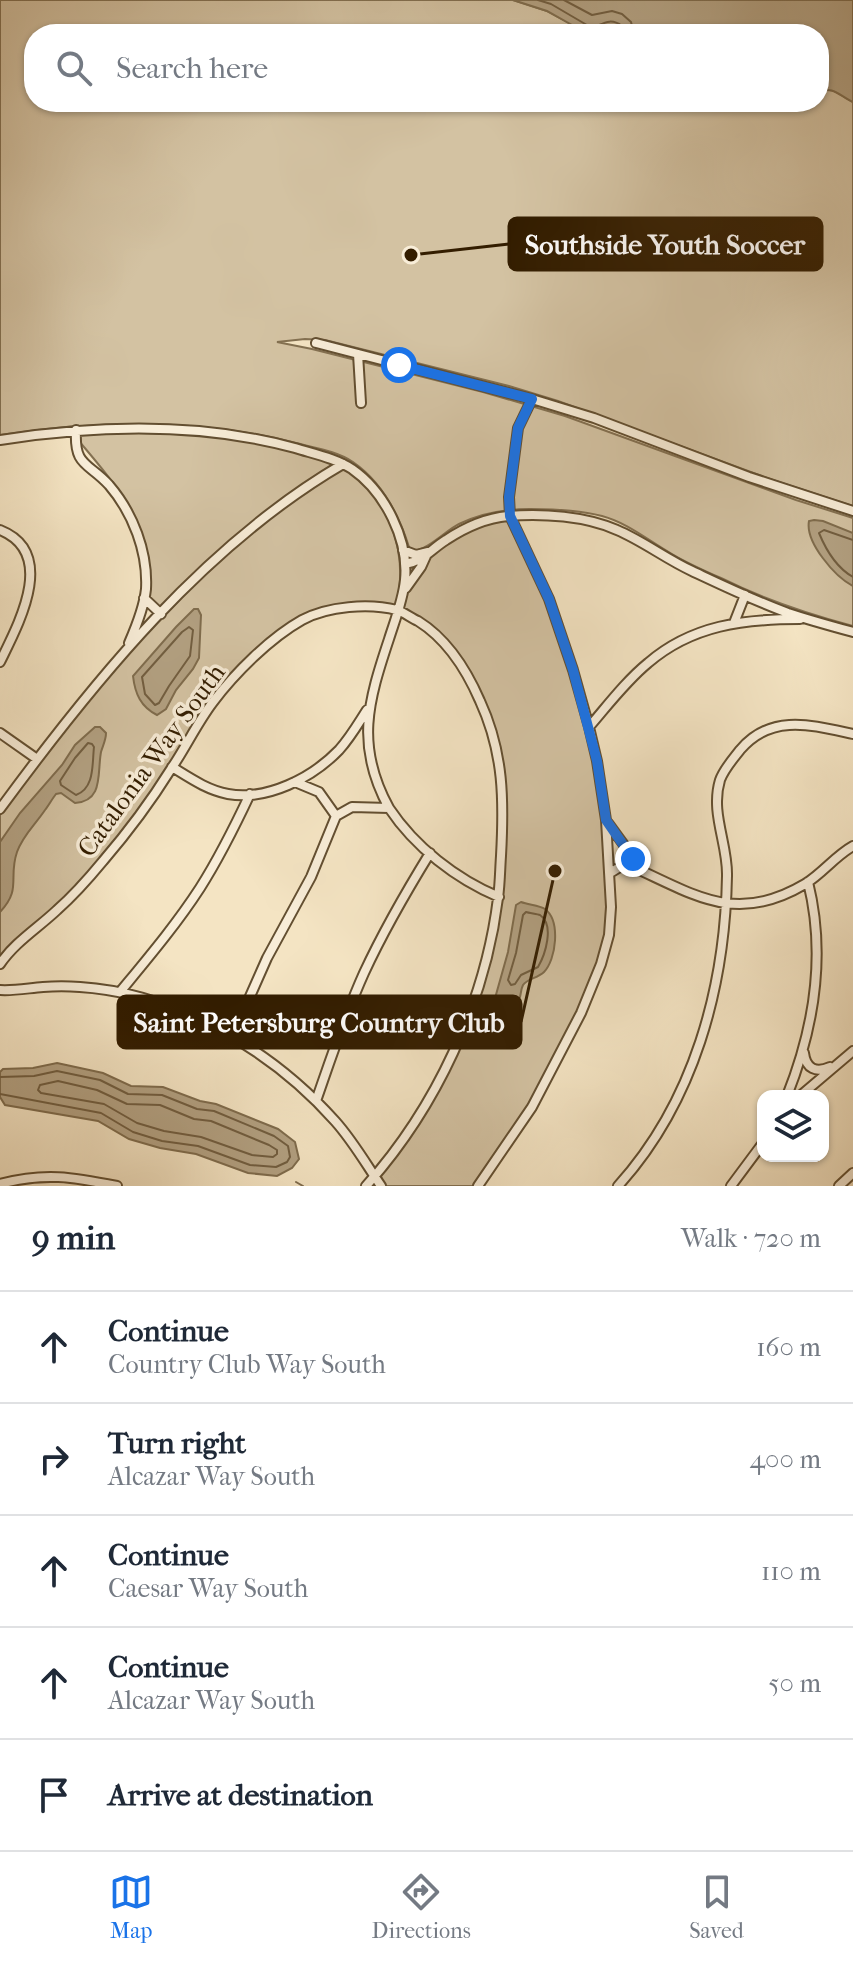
<!DOCTYPE html>
<html lang="en">
<head>
<meta charset="utf-8">
<style>
	:root { --surface:#fff; --page:#f6f6f7; --text:#1f2937; --muted:#747a83; --line:#e0e1e3; --accent:#1a73e8 }
	body { margin:0; font-family:"IM FELL French Canon",serif; background:var(--page); color:var(--text) }
	.controls { position:absolute; right:24px; bottom:24px; display:grid; overflow:hidden; border-radius:16px; box-shadow:0 2px 6px #0004 }
	.controls button { width:72px; height:72px; display:grid; place-items:center; padding:0; border:0; border-bottom:2px solid var(--line); background:var(--surface); color:var(--text); font:40px sans-serif }
	.stop { position:absolute; width:24px; height:24px; margin:-18px; border:6px solid #1a73e8; border-radius:50%; background:#fff }
	.stop.end { background:#1a73e8; border-color:#fff; box-shadow:0 2px 8px #0008 }
	.list { margin:0; padding:0; list-style:none }
	h2 { display:flex; justify-content:space-between; align-items:center; height:104px; margin:0; padding:0 32px; font-size:34px }
	h2 small { font-size:26px; font-weight:400; color:var(--muted) }
	.list li { display:grid; grid-template-columns:52px 1fr auto; gap:24px; align-items:center; box-sizing:border-box; height:112px; padding:0 32px; border-top:2px solid var(--line) }
	.list b { display:block; font-size:30px; white-space:nowrap }
	.list p { margin:0; font-size:26px; white-space:nowrap; color:var(--muted) }
	.list em { font-size:26px; font-style:normal; color:var(--muted) }
	.icon { flex:none; width:44px; height:44px; fill:none; stroke:currentColor; stroke-width:2; stroke-linecap:round; stroke-linejoin:round }
	.map { position:relative; flex:none; width:853px; height:1186px; overflow:hidden }
	.search { position:absolute; background:var(--surface); box-shadow:0 2px 6px #0004; left:24px; right:24px; top:24px; height:88px; display:flex; align-items:center; gap:20px; box-sizing:border-box; padding:0 28px; border-radius:32px; color:var(--muted); font-size:30px }
	.sheet { height:664px; background:var(--surface) }
	nav { display:flex; justify-content:space-around; align-items:center; box-sizing:border-box; height:112px; border-top:2px solid var(--line); background:var(--surface); font-size:22px; color:var(--muted) }
	nav a { display:grid; justify-items:center; gap:4px }
	nav .on { color:var(--accent) }
	.map>svg:first-child { display:block }
	.green { fill:#d3c2a2; stroke:#837051; stroke-width:2 }
	.water { fill:#b2a081; stroke:#7f6c4d; stroke-width:2 }
	.lines { fill:none; stroke-linecap:round; stroke-linejoin:round }
	.shore { stroke:#725e40; stroke-width:2 }
	.stream { stroke:#7f6c4d; stroke-width:2 }
	.minor-casing { stroke:#634f31; stroke-width:12 }
	.minor { stroke:#f8edd8; stroke-width:8 }
	.route { stroke:#1a73e8; stroke-width:10 }
	.labels { text-anchor:middle; stroke-width:7; stroke-linejoin:round; paint-order:stroke }
	.street-label { font-size:26px; fill:#331d00; stroke:#f8edd8 }
	.leader { fill:none; stroke:#331d00; stroke-width:3 }
	.callout-dot { fill:#331d00; stroke:#f8edd8; stroke-width:3 }
	.callout { fill:#331d00; stroke:#331d00; stroke-width:3 }
	.callout-label { font-size:28px; text-anchor:middle; font-weight:bold; fill:#fff }
</style>
</head>
<body>
<div class="map">
<svg width="853" height="1186" viewBox="0 0 853 1186">
	<rect width="100%" height="100%" fill="#f4e4c3"/>
	<filter id="stains"><feTurbulence type="fractalNoise" baseFrequency=".0025" numOctaves="4"/><feColorMatrix values="0 0 0 0 .2 0 0 0 0 .09 0 0 0 0 .02 0 0 0 .5 -.17"/></filter>
	<radialGradient id="worn" r=".72"><stop offset=".6" stop-color="#630" stop-opacity="0"/><stop offset="1" stop-color="#630" stop-opacity=".3"/></radialGradient>
	<path class="green" d="M0,0H513L547,11L588,33L612,29L624,34H34V102H819V92C832,85 841,96 853,102V506L773,480L558,401L509,386L325,340L305,339L277,342L312,349L483,392L565,416L796,500L853,518V626C808,614 763,599 721,578C705,571 687,563 672,554C649,541 628,523 602,516C579,510 554,509 530,509C505,509 481,513 459,524C445,531 427,551 412,551L409,547C399,515 382,482 353,462C337,451 315,448 296,443C199,418 98,420 0,435Z
		M79,433C164,432 253,432 333,464L287,495L232,540L161,610L148,598C146,578 146,554 141,535C131,501 101,467 78,440Z
		M341,467C390,494 409,554 396,606L357,603L346,604L301,618L230,677L147,801L82,881L55,907L20,937L0,958V815L82,707L130,651L191,588L237,545L291,500Z
		M508,519L546,599L570,671L586,728L594,761L603,819L608,907L606,934L598,962L578,1011L530,1105L474,1186H385C375,1172 386,1166 395,1154L472,1018L493,949L496,929L502,884L507,812L501,752L492,720L480,692L465,667L402,609L407,562C440,547 472,525 508,519Z"/>
	<path class="water" d="M513,0H853V102C841,97 832,85 819,92V34H624L612,29L588,34L547,11Z
		M814,520L823,521L853,533V586C835,577 805,542 809,521Z
		M194,609H198L201,615L199,658L193,669L176,690L166,709L157,715C141,707 135,694 133,676L176,627Z
		M95,727H100L106,733C106,740 103,745 101,752C97,773 104,801 75,803L61,793L56,794C52,799 49,805 45,810C35,825 23,835 17,852C8,878 22,889 0,912V842L20,813L62,765L75,745Z
		M521,902C529,905 539,905 545,909C561,921 556,960 544,972C538,978 527,979 523,985C521,989 521,993 520,997C514,1007 501,1017 491,1020L490,1016L508,952L516,905Z
		M57,1063L103,1073L131,1086L163,1087L200,1101L216,1104L278,1129L295,1142L299,1159L292,1168L277,1176L248,1173L196,1154L160,1148L129,1139L98,1121L5,1105L0,1097V1072L3,1069L33,1068Z"/>
	<g class="lines">
		<path class="shore" d="M538,0L551,4L592,28C603,24 610,17 622,26L624,34
			M564,0L592,15L612,11L622,14L631,22L634,34
			M853,540L824,530L819,533C826,550 837,568 853,577
			M189,627L193,630L190,656L169,686L159,703L155,705L145,694L142,677L182,632Z
			M88,743L92,744L94,747C92,764 95,788 76,795L61,785L60,781L75,758Z
			M526,912C529,913 537,914 540,915C555,925 545,955 538,967L521,975L515,984L511,985L508,980L516,953L523,915Z
			M0,1077L34,1076L57,1071L100,1080L128,1094L162,1095L197,1109L214,1111L274,1136L288,1146L290,1157L287,1162L276,1167L250,1165L198,1146L162,1141L133,1132L101,1113L0,1094
			M58,1081L97,1090L127,1104L160,1105L194,1119L211,1121L269,1145L277,1150V1154L273,1157L252,1155L201,1137L164,1131L137,1123L104,1104L41,1093L38,1090L40,1085Z"/>
		<path class="stream" d="M296,1182L303,1186"/>
		<g class="minor-casing">
			<path id="minor" d="M316,343L532,399L594,418L749,477L853,511
				M358,354L361,403
				M76,430C74,467 88,462 109,485C133,513 148,552 146,589C144,608 136,627 129,643
				M0,440C97,425 200,422 295,448C314,454 335,458 352,469C385,492 409,540 405,580C403,600 395,620 389,639C368,702 355,746 389,808
				M0,530C58,553 18,625 0,662
				M403,550L416,555L428,552
				M405,564C424,561 430,550 446,540C464,528 487,518 508,516C542,513 586,516 617,530C643,541 666,559 692,571C724,586 755,601 788,613C809,620 831,626 853,632
				M406,588L421,567L426,556
				M144,598L161,614
				M734,623L745,595
				M589,727C608,705 626,681 648,663C692,625 744,619 800,619
				M0,733L37,759
				M172,767C190,778 207,790 228,794C267,801 312,778 339,750C350,738 358,724 367,710
				M295,782L319,792L336,816
				M0,809C94,681 204,545 343,464
				M336,816L352,807L389,808C415,847 456,879 499,897
				M608,823L640,867
				M610,873L623,865L631,866C695,895 736,925 805,884C823,873 835,856 853,846
				M0,964C15,942 38,928 57,910C74,895 89,878 103,861C128,832 151,801 171,769C186,747 197,723 213,702C235,673 270,638 302,620C328,606 369,603 397,610C404,612 411,618 418,621C447,639 467,671 480,701C504,753 504,801 501,856C500,870 500,884 498,898C485,1003 436,1108 366,1186
				M0,990C14,991 29,988 43,987C55,986 68,986 80,987C175,993 272,1050 335,1121C353,1141 366,1164 381,1186
				M120,992C148,958 176,925 200,888C219,858 235,826 250,794
				M232,1037L267,958L311,877L336,816
				M804,1053C806,1069 816,1073 830,1067
				M787,1096C814,1028 826,954 808,882
				M800,1096L853,1051
				M316,1101C331,1058 345,1015 364,973C383,932 406,892 430,853
				M0,1184C44,1172 73,1177 117,1186
				M478,1186L532,1107L581,1013L601,964L609,935L611,907L606,820L597,761L589,727L573,670L549,599L510,516L509,497L518,428L532,399
				M618,1186C694,1102 725,988 727,876C728,844 710,813 720,780C724,769 733,759 740,750C771,713 812,725 853,734
				M731,1186L763,1143
				M839,1186L853,1173"/>
		</g>
		<use href="#minor" class="minor"/>
	</g>
	<g class="lines">
		<path class="route" d="M399,365L532,399L518,428L509,497L510,516L549,599L573,670L597,761L606,820L633,859"/>
	</g>
	<g class="labels">
		<g class="street-label">
			<text transform="translate(151 760) rotate(-54)" y="9">Catalonia Way South</text>
		</g>
	</g>
	<path class="leader" d="M411 255L509 244M555 871L521 1022"/>
	<g class="callout-dot">
		<circle cx="411" cy="255" r="8"/>
		<circle cx="555" cy="871" r="8"/>
	</g>
	<g class="callout">
		<rect x="509" y="218" width="313" height="52" rx="8"/>
		<rect x="118" y="996" width="403" height="52" rx="8"/>
	</g>
	<g class="callout-label">
		<text x="665" y="254">Southside Youth Soccer</text>
		<text x="319" y="1032">Saint Petersburg Country Club</text>
	</g>
	<rect width="100%" height="100%" filter="url(#stains)"/>
	<rect width="100%" height="100%" fill="url(#worn)"/>
</svg>
<div class="controls">
<button><svg class="icon" aria-label="layers" viewBox="0 0 24 24"><path d="M12 4l9 5-9 5-9-5zM3 14l9 5 9-5"/></svg></button>
</div>
<div class="stop" style="left:399px;top:365px"></div>
<div class="stop end" style="left:633px;top:859px"></div>
<div class="search"><svg class="icon" aria-label="search" viewBox="0 0 24 24"><circle cx="10" cy="10" r="6"/><path d="M15 15l6 6"/></svg>Search here</div>
</div>
<section class="sheet">
<h2>9 min<small>Walk · 720 m</small></h2>
<ul class="list">
<li><svg class="icon" aria-label="ahead" viewBox="0 0 24 24"><path d="M12 20V5M6 11l6-6 6 6"/></svg><div><b>Continue</b><p>Country Club Way South</p></div><em>160 m</em></li>
<li><svg class="icon" aria-label="right" viewBox="0 0 24 24"><path d="M7 20v-9h11M14 6l5 5-5 5"/></svg><div><b>Turn right</b><p>Alcazar Way South</p></div><em>400 m</em></li>
<li><svg class="icon" aria-label="ahead" viewBox="0 0 24 24"><path d="M12 20V5M6 11l6-6 6 6"/></svg><div><b>Continue</b><p>Caesar Way South</p></div><em>110 m</em></li>
<li><svg class="icon" aria-label="ahead" viewBox="0 0 24 24"><path d="M12 20V5M6 11l6-6 6 6"/></svg><div><b>Continue</b><p>Alcazar Way South</p></div><em>50 m</em></li>
<li><svg class="icon" aria-label="arrive" viewBox="0 0 24 24"><path d="M6 21V4h12l-3 4 3 4H6"/></svg><div><b>Arrive at destination</b></div></li>
</ul>
</section>
<nav>
<a class="on"><svg class="icon" aria-label="map" viewBox="0 0 24 24"><path d="M3 6l6-2 6 2 6-2v14l-6 2-6-2-6 2zM9 4v14M15 6v14"/></svg>Map</a>
<a><svg class="icon" aria-label="directions" viewBox="0 0 24 24"><path d="M12 3l9 9-9 9-9-9zM9 14v-3h6M13 9l2 2-2 2"/></svg>Directions</a>
<a><svg class="icon" aria-label="saved" viewBox="0 0 24 24"><path d="M7 4h10v16l-5-4-5 4z"/></svg>Saved</a>
</nav>
</body>
</html>
